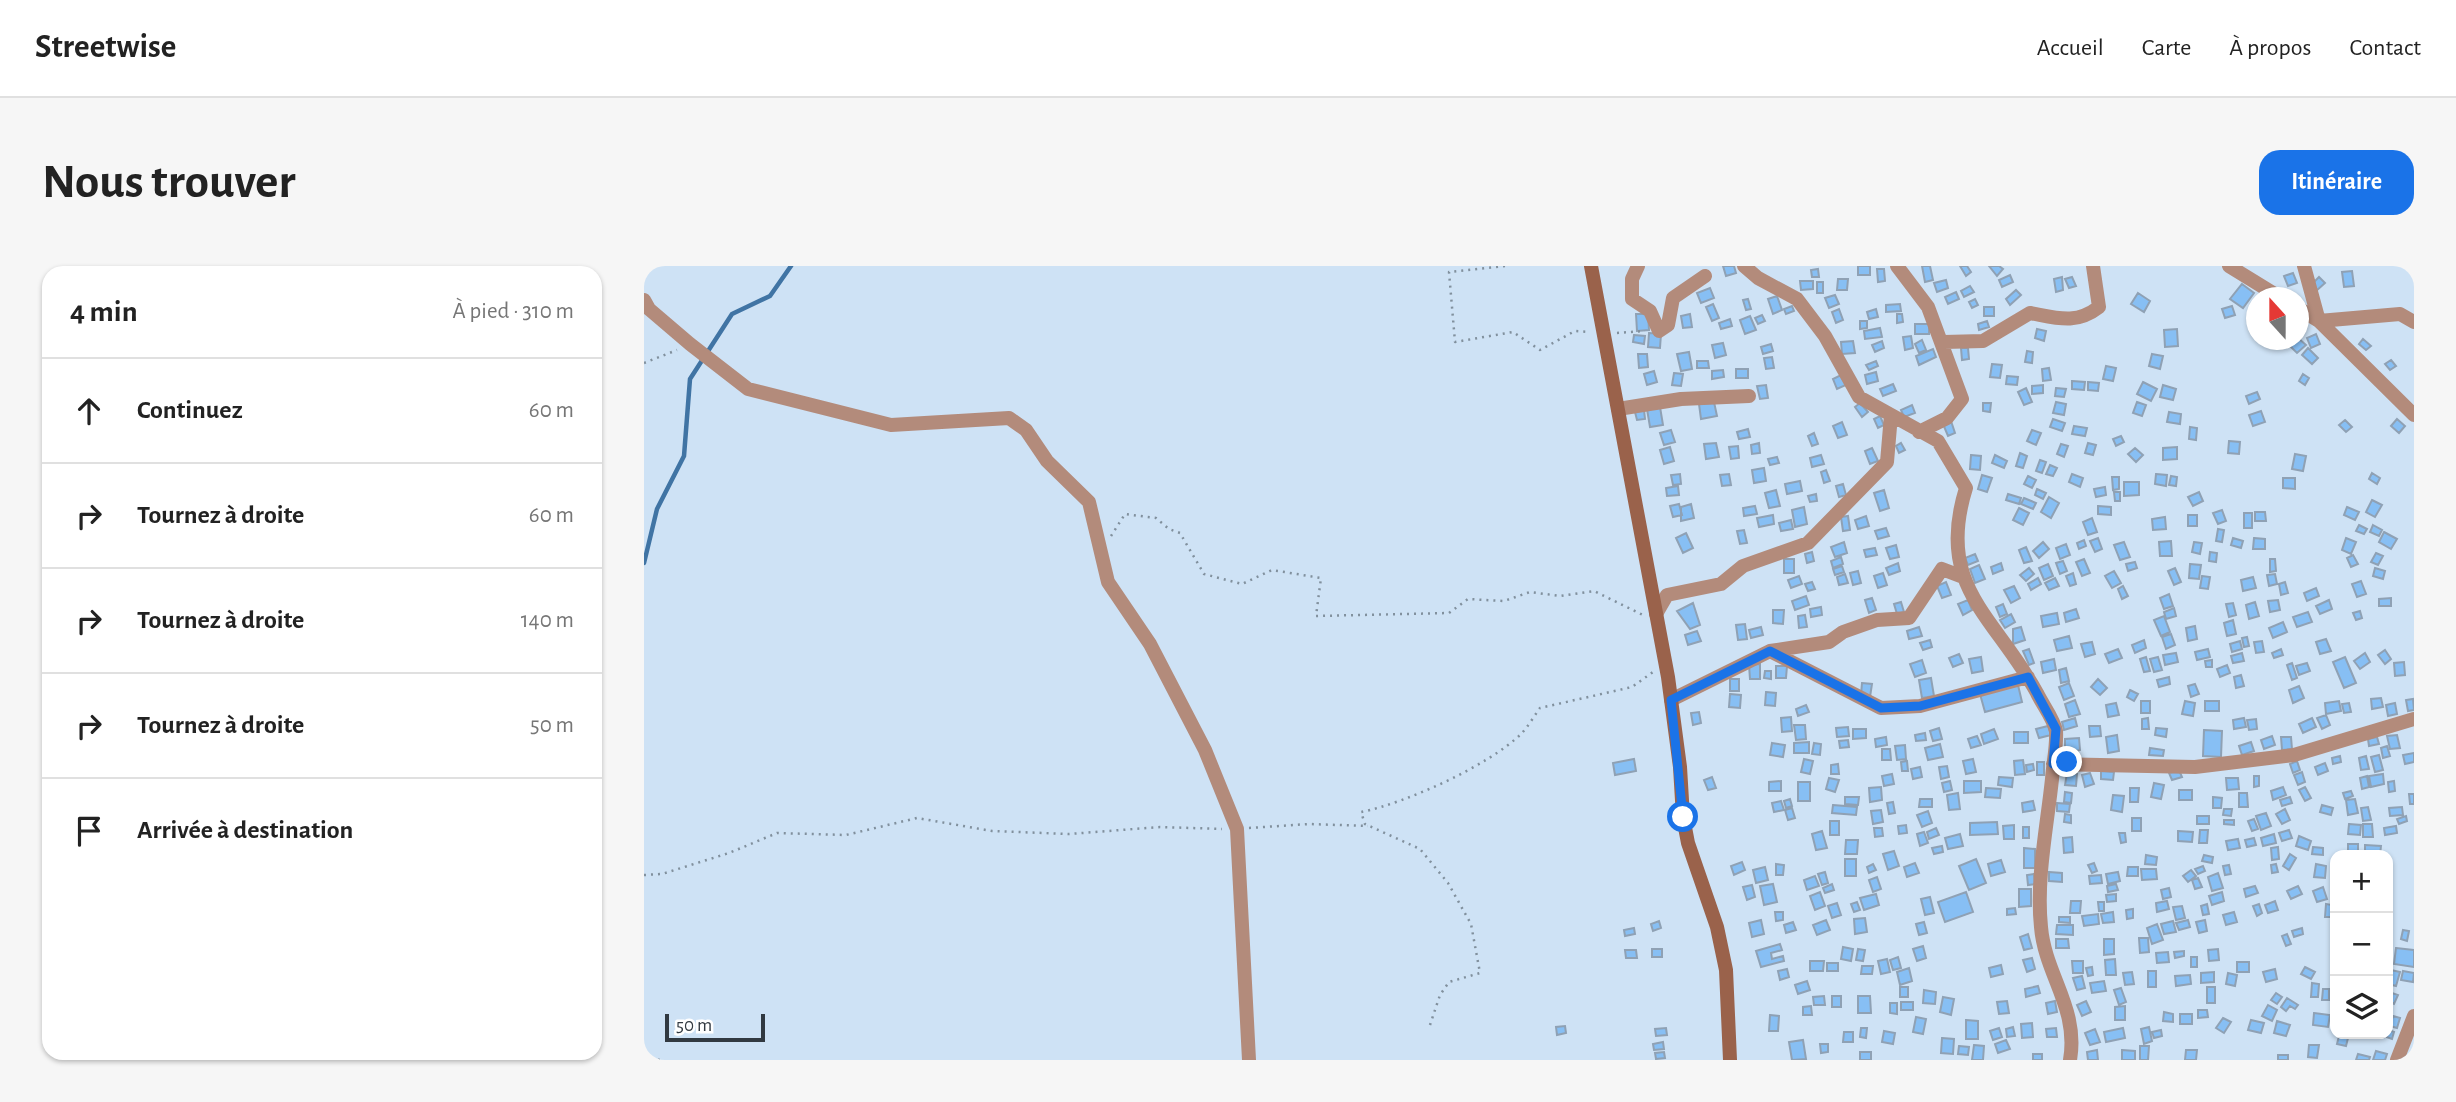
<!DOCTYPE html>
<html lang="fr">
<head>
<meta charset="utf-8">
<style>
	:root { --surface:#fff; --page:#f6f6f6; --text:#222; --muted:#767676; --line:#e0e0e0; --accent:#1a73e8 }
	body { margin:0; font-family:"Alegreya Sans",sans-serif; background:var(--page); color:var(--text) }
	.controls { position:absolute; right:21px; bottom:21px; display:grid; overflow:hidden; border-radius:14px; box-shadow:0 2px 5px #0004 }
	.controls button { width:63px; height:63px; display:grid; place-items:center; padding:0; border:0; border-bottom:2px solid var(--line); background:var(--surface); color:var(--text); font:35px sans-serif }
	.compass { position:absolute; left:1602px; top:21px; width:63px; height:63px; border-radius:50%; background:var(--surface); box-shadow:0 2px 5px #0004; rotate:339deg }
	.scale { position:absolute; left:21px; bottom:18px; width:100px; box-sizing:border-box; padding-left:7px; border:4px solid #313941; border-top:0; font-size:19px; line-height:24px; white-space:nowrap; color:#313941; -webkit-text-stroke:5px #fff; paint-order:stroke }
	.stop { position:absolute; width:21px; height:21px; margin:-16px; border:5px solid #1a73e8; border-radius:50%; background:#fff }
	.stop.end { background:#1a73e8; border-color:#fff; box-shadow:0 2px 7px #0008 }
	.list { margin:0; padding:0; list-style:none }
	h2 { display:flex; justify-content:space-between; align-items:center; height:91px; margin:0; padding:0 28px; font-size:30px }
	h2 small { font-size:23px; font-weight:400; color:var(--muted) }
	.list li { display:grid; grid-template-columns:46px 1fr auto; gap:21px; align-items:center; box-sizing:border-box; height:105px; padding:0 28px; border-top:2px solid var(--line) }
	.list b { display:block; font-size:26px; white-space:nowrap }
	.list em { font-size:23px; font-style:normal; color:var(--muted) }
	.icon { flex:none; width:38px; height:38px; fill:none; stroke:currentColor; stroke-width:2; stroke-linecap:round; stroke-linejoin:round }
	.map { position:relative; flex:none; width:1770px; height:794px; overflow:hidden; border-radius:21px }
	header { display:flex; align-items:center; gap:42px; box-sizing:border-box; height:98px; padding:0 35px; background:var(--surface); border-bottom:2px solid var(--line) }
	header strong { font-size:33px }
	nav { display:flex; gap:38px; margin-inline-start:auto; font-size:24px }
	.intro { display:flex; align-items:center; justify-content:space-between; box-sizing:border-box; height:168px; padding:0 42px }
	h1 { margin:0; font-size:49px }
	.button { padding:18px 32px; border-radius:21px; background:var(--accent); color:#fff; font-size:24px; font-weight:700 }
	main { display:flex; gap:42px; padding:0 42px }
	aside { flex:1; background:var(--surface); border-radius:21px; box-shadow:0 2px 5px #0004 }
	.map>svg:first-child { display:block }
	.lines { fill:none; stroke-linecap:round; stroke-linejoin:round }
	.stream { stroke:#4074a4; stroke-width:4.5 }
	.building { fill:#87bff4; stroke:#8fa1b4; stroke-width:2 }
	.path { stroke:#81909d; stroke-width:2.5; stroke-dasharray:2 5; stroke-linecap:butt }
	.minor { stroke:#b38b7b; stroke-width:14 }
	.secondary { stroke:#9a624b; stroke-width:14 }
	.route { stroke:#1a73e8; stroke-width:9 }
</style>
</head>
<body>
<header>
<strong>Streetwise</strong>
<nav><a>Accueil</a><a>Carte</a><a>À propos</a><a>Contact</a></nav>
</header>
<div class="intro"><h1>Nous trouver</h1><a class="button">Itinéraire</a></div>
<main>
<aside>
<h2>4 min<small>À pied · 310 m</small></h2>
<ul class="list">
<li><svg class="icon" aria-label="ahead" viewBox="0 0 24 24"><path d="M12 20V5M6 11l6-6 6 6"/></svg><div><b>Continuez</b></div><em>60 m</em></li>
<li><svg class="icon" aria-label="right" viewBox="0 0 24 24"><path d="M7 20v-9h11M14 6l5 5-5 5"/></svg><div><b>Tournez à droite</b></div><em>60 m</em></li>
<li><svg class="icon" aria-label="right" viewBox="0 0 24 24"><path d="M7 20v-9h11M14 6l5 5-5 5"/></svg><div><b>Tournez à droite</b></div><em>140 m</em></li>
<li><svg class="icon" aria-label="right" viewBox="0 0 24 24"><path d="M7 20v-9h11M14 6l5 5-5 5"/></svg><div><b>Tournez à droite</b></div><em>50 m</em></li>
<li><svg class="icon" aria-label="arrive" viewBox="0 0 24 24"><path d="M6 21V4h12l-3 4 3 4H6"/></svg><div><b>Arrivée à destination</b></div></li>
</ul>
</aside>
<div class="map">
<svg width="1770" height="794" viewBox="0 0 1770 794">
	<rect width="100%" height="100%" fill="#cee2f5"/>
	<g class="lines">
		<path class="stream" d="M0,297L13,243L40,190L46,113L88,48L126,30L147,0"/>
	</g>
	<path class="building" d="M1079,0H1090L1092,7L1082,10Z
		M1214,0H1226V9H1214Z
		M1278,0H1286L1289,14L1281,16Z
		M1316,0H1323L1327,6L1322,10Z
		M1345,0H1355L1359,3L1353,10Z
		M1174,3L1175,11H1168L1167,4Z
		M1233,3H1240L1241,15L1234,16Z
		M1708,5L1710,20L1700,21L1698,6Z
		M1649,7L1653,17L1644,20L1640,10Z
		M1366,9L1369,16L1358,21L1355,14Z
		M1418,11L1419,24L1412,26L1410,13Z
		M1428,11L1432,20L1425,22L1421,13Z
		M1675,11L1681,17L1672,25L1667,19Z
		M1194,13H1204L1203,24H1193Z
		M1302,14L1304,22L1293,26L1290,17Z
		M1156,15H1169V23L1157,24Z
		M1173,16H1179V27H1173Z
		M1598,18L1610,27L1599,42L1586,33Z
		M1326,20L1330,26L1320,31L1317,25Z
		M1066,22L1070,32L1057,37L1053,27Z
		M1372,24L1377,29L1366,39L1362,33Z
		M1312,26L1315,33L1304,38L1301,31Z
		M1494,27L1506,35L1500,46L1487,38Z
		M1191,29L1195,38L1185,42L1181,32Z
		M1133,30L1138,44L1129,48L1124,33Z
		M1104,33L1107,43L1102,44L1099,34Z
		M1331,33L1334,39L1328,42L1325,36Z
		M1069,38L1075,52L1068,55L1062,41Z
		M1256,38L1257,45L1242,46V39Z
		M1148,40L1150,45L1142,48L1140,43Z
		M1588,40L1591,49L1581,52L1578,43Z
		M1340,41H1350V50H1340Z
		M1195,43L1199,54L1192,57L1188,46Z
		M1232,43L1234,51L1225,53L1223,46Z
		M992,48H1004L1005,64L993,65Z
		M1046,48L1048,61L1039,62L1037,50Z
		M1253,48H1258L1259,56L1253,57Z
		M1118,49L1121,55L1114,58L1111,52Z
		M1106,50L1112,64L1101,68L1096,54Z
		M1086,53L1088,60L1077,63L1075,57Z
		M1216,55H1223V62L1216,63Z
		M1343,55L1345,61L1335,64L1334,58Z
		M1271,58H1285V68H1271Z
		M1236,62L1238,71L1221,73L1220,65Z
		M1393,63L1402,65L1400,75L1391,72Z
		M1533,63L1534,80L1521,81L1520,64Z
		M1005,67L1017,68L1016,82L1004,81Z
		M1672,68L1676,78L1667,82L1663,72Z
		M990,69L1001,70L1000,78L989,76Z
		M1267,70L1269,82L1261,84L1259,71Z
		M1654,72L1662,79L1653,87L1642,76Z
		M1719,73L1727,80L1722,84L1715,78Z
		M1278,74L1282,84L1275,87L1271,78Z
		M1209,75L1211,87L1198,88L1197,76Z
		M1238,75L1240,82L1231,86L1228,79Z
		M1079,77L1082,89L1071,92L1068,79Z
		M1127,78L1129,85L1119,88L1117,81Z
		M1317,82H1324L1325,93L1318,94Z
		M1664,82L1674,92L1668,98L1658,89Z
		M1289,83L1292,91L1275,99L1272,90Z
		M1383,85L1389,86L1388,97L1381,96Z
		M1045,86L1048,103L1037,105L1033,88Z
		M994,88H1003L1004,101L995,102Z
		M1508,88L1519,90L1516,103L1505,100Z
		M1128,91L1130,102L1122,103L1120,92Z
		M1747,94L1752,100L1746,104L1741,98Z
		M1053,95H1064L1065,102H1053Z
		M1232,95L1234,100L1225,104L1222,99Z
		M1348,98L1358,99L1356,112L1346,111Z
		M1462,100L1472,102L1469,115L1459,113Z
		M1405,102L1407,114L1399,115L1398,103Z
		M1092,103H1104V112H1092Z
		M1079,104L1080,111L1068,113V105Z
		M1010,105L1013,116L1003,119L1000,108Z
		M1232,106L1234,115L1223,118L1221,109Z
		M1030,107L1039,108L1037,120L1028,119Z
		M1199,108L1204,118L1193,123L1189,113Z
		M1659,108L1665,112L1661,119L1655,115Z
		M1363,110L1374,111L1373,119L1362,118Z
		M1428,115L1441,116L1440,124L1428,123Z
		M1444,116L1455,117L1454,125L1444,124Z
		M1499,116L1513,123L1507,135L1493,128Z
		M1249,118L1252,125L1239,130L1236,123Z
		M1122,119L1124,132L1116,133L1113,120Z
		M1399,119V127L1388,128V120Z
		M1519,119L1532,123L1529,134L1516,131Z
		M1382,122L1388,136L1380,139L1374,126Z
		M1412,122L1422,123L1420,131L1411,130Z
		M1613,126L1616,133L1605,138L1602,130Z
		M1070,136L1073,150L1057,153L1055,138Z
		M1412,136L1422,138L1420,149L1409,147Z
		M1493,136L1502,139L1498,150L1489,147Z
		M1216,137L1224,146L1218,151L1211,141Z
		M1339,137H1347L1346,146L1339,145Z
		M1268,139L1271,147L1260,151L1257,144Z
		M1016,141L1019,159L1006,161L1003,143Z
		M1000,144L1001,153L993,154L991,146Z
		M1617,145L1621,156L1609,160L1605,149Z
		M1525,146L1537,148L1536,158L1523,156Z
		M1236,150L1240,159L1234,162L1230,153Z
		M1409,153L1421,157L1418,165L1406,161Z
		M1753,153L1761,160L1755,167L1747,160Z
		M1701,154L1708,161L1702,166L1695,159Z
		M1307,155L1311,167L1304,170L1299,158Z
		M1198,156L1203,169L1194,172L1189,160Z
		M1430,160L1443,162L1441,170L1428,168Z
		M1546,161L1553,162L1552,174L1545,173Z
		M1104,163L1106,171L1095,173L1093,166Z
		M1027,164L1031,176L1020,179L1016,167Z
		M1388,164L1397,167L1392,179L1383,175Z
		M1170,167L1174,178L1168,180L1164,170Z
		M1477,170L1480,176L1472,180L1469,173Z
		M1585,175L1596,176L1595,188L1584,187Z
		M1072,177L1075,191L1062,193L1060,178Z
		M1115,177L1116,187L1108,188L1107,179Z
		M1257,177L1261,184L1255,187L1252,180Z
		M1444,177L1452,179L1449,189L1441,187Z
		M1417,178L1424,180L1420,191L1413,188Z
		M1094,180L1095,192L1087,193L1085,181Z
		M1026,181L1030,195L1020,198L1016,184Z
		M1533,181V193L1519,194V182Z
		M1228,182L1234,195L1226,198L1221,185Z
		M1491,182L1499,189L1492,196L1484,188Z
		M1376,187L1383,190L1379,202L1372,200Z
		M1651,188L1662,190L1659,205L1648,203Z
		M1177,189L1180,198L1168,201L1166,192Z
		M1327,189L1337,190L1336,204L1326,203Z
		M1351,189L1363,195L1360,202L1348,197Z
		M1133,191L1135,197L1126,199L1124,193Z
		M1396,194L1402,196L1398,207L1392,205Z
		M1406,199L1413,202L1409,210L1402,208Z
		M1120,202L1122,215L1110,217L1108,204Z
		M1182,204L1186,215L1180,217L1177,206Z
		M1728,207L1736,212L1733,218L1725,213Z
		M1036,208L1037,218L1029,219L1027,209Z
		M1085,208L1087,219L1078,220L1076,209Z
		M1428,208L1439,212L1436,221L1425,216Z
		M1512,208L1523,209L1522,220L1511,218Z
		M1338,209L1348,212L1343,226L1334,223Z
		M1384,210L1392,214L1388,222L1380,218Z
		M1527,210L1533,211L1532,220L1525,219Z
		M1468,211H1475V223L1469,224Z
		M1639,212H1651V223L1639,222Z
		M1156,215L1158,225L1143,228L1141,218Z
		M1480,216H1495V229L1480,230Z
		M1199,218L1202,229L1195,231L1192,220Z
		M1034,220L1035,229L1023,230L1022,222Z
		M1461,221L1462,229L1452,231L1450,223Z
		M1393,223L1402,227L1399,233L1391,229Z
		M1132,224L1136,240L1125,242L1121,227Z
		M1240,224L1245,242L1236,245L1230,227Z
		M1470,226H1476V235H1471Z
		M1555,226L1559,235L1549,240L1544,231Z
		M1172,228L1173,235L1166,236L1164,230Z
		M1364,228L1377,232L1375,238L1362,234Z
		M1405,231L1415,237L1407,252L1397,246Z
		M1380,232L1392,237L1389,243L1377,238Z
		M1728,234L1738,239L1731,251L1722,246Z
		M1035,238L1038,249L1029,251L1026,240Z
		M1047,238L1050,252L1037,255V241Z
		M1111,240L1113,248L1100,250L1099,242Z
		M1454,240L1467,241V249L1454,248Z
		M1160,241L1163,258L1151,261L1148,244Z
		M1703,241L1715,246L1711,254L1700,249Z
		M1375,242L1385,247L1379,259L1369,254Z
		M1578,244L1582,255L1574,258L1569,247Z
		M1611,246H1621L1622,255H1611Z
		M1600,247H1608V262H1600Z
		M1129,249L1130,258L1115,261L1113,252Z
		M1544,249H1553V260H1544Z
		M1204,250L1206,264L1199,265L1197,251Z
		M1222,250L1225,260L1214,263L1211,254Z
		M1521,251L1522,263L1509,264L1508,253Z
		M1448,252L1453,266L1444,269L1439,256Z
		M1147,254L1149,263L1137,265L1135,257Z
		M1715,259L1723,263L1720,268L1712,265Z
		M1729,259L1738,264L1735,270L1726,266Z
		M1242,262L1245,270L1234,273L1231,265Z
		M1574,263L1580,264L1578,276L1572,275Z
		M1100,264L1103,277L1096,278L1093,265Z
		M1740,266L1753,273L1747,283L1735,276Z
		M1042,267L1049,282L1039,287L1032,272Z
		M1454,272L1458,283L1451,286L1446,275Z
		M1589,272L1599,275L1597,282L1587,279Z
		M1610,272L1621,273V283H1609Z
		M1702,272L1712,276L1707,288L1698,284Z
		M1440,274L1442,280L1435,283L1433,277Z
		M1527,275L1528,290H1516L1515,276Z
		M1200,276L1203,287L1191,291L1187,281Z
		M1399,276L1405,283L1395,292L1389,285Z
		M1480,276L1486,291L1476,294L1470,279Z
		M1550,276L1558,277L1556,288L1548,286Z
		M1422,278L1426,289L1416,293L1412,282Z
		M1252,279L1255,291L1246,293L1242,282Z
		M1382,281L1388,295L1380,297L1375,284Z
		M1231,282L1233,289L1222,291L1220,284Z
		M1168,286L1170,295L1163,297L1161,288Z
		M1566,286L1573,287L1572,296L1565,295Z
		M1732,287L1739,290L1734,299L1727,296Z
		M1331,288L1334,295L1324,299L1321,292Z
		M1709,289L1714,298L1707,301L1703,292Z
		M1197,291L1199,298L1189,302L1187,295Z
		M1140,293H1150V307H1140Z
		M1440,293L1446,307L1438,310L1432,296Z
		M1626,293H1631L1632,305L1626,306Z
		M1419,295L1423,305L1416,308L1412,297Z
		M1491,296L1493,302L1484,305L1482,298Z
		M1254,297L1256,305L1245,309L1242,302Z
		M1357,297L1359,304L1349,308L1347,301Z
		M1404,298L1409,310L1400,314L1395,302Z
		M1546,298L1557,299L1555,313L1545,312Z
		M1335,299L1341,313L1331,317L1326,303Z
		M1198,300L1200,306L1191,309L1189,303Z
		M1385,302L1390,308L1382,315L1376,309Z
		M1531,302L1537,316L1530,319L1524,305Z
		M1731,302L1741,305L1739,313L1729,310Z
		M1214,305L1217,317L1209,319L1206,307Z
		M1470,305L1477,317L1468,322L1461,310Z
		M1239,307L1243,319L1234,322L1230,310Z
		M1429,307L1432,318L1426,320L1422,310Z
		M1201,308L1204,317L1195,319L1193,311Z
		M1631,308L1633,318L1625,320L1623,309Z
		M1155,310L1158,318L1147,322L1144,314Z
		M1558,310L1566,311L1564,323L1556,322Z
		M1609,311L1612,322L1599,325L1597,314Z
		M1394,312L1397,318L1387,324L1384,318Z
		M1411,312L1415,320L1405,324L1401,317Z
		M1717,315L1722,328L1713,331L1708,318Z
		M1168,316L1171,323L1164,325L1161,318Z
		M1302,316L1307,329L1298,332L1293,320Z
		M1641,316L1644,327L1637,329L1635,318Z
		M1370,320L1376,332L1367,337L1360,324Z
		M1479,320L1484,330L1478,333L1474,323Z
		M1672,322L1675,330L1663,335L1660,327Z
		M1525,328L1529,340L1520,343L1516,332Z
		M1162,330L1165,339L1151,344L1148,335Z
		M1228,332L1232,344L1225,347L1221,334Z
		M1747,332V340H1735V333Z
		M1324,334L1328,344L1319,349L1314,338Z
		M1634,334L1636,344L1626,346L1624,335Z
		M1685,334L1688,343L1676,348L1672,340Z
		M1257,336L1260,346L1253,348L1250,338Z
		M1611,336L1615,350L1605,353L1602,339Z
		M1049,337L1056,359L1046,363L1033,345Z
		M1589,337L1592,349L1585,351L1582,338Z
		M1359,338L1363,348L1356,351L1352,341Z
		M1177,341L1178,349L1167,351L1166,343Z
		M1530,342L1532,350L1522,353L1520,346Z
		M1432,343L1435,352L1422,356L1420,347Z
		M1129,344H1140L1139,358L1129,357Z
		M1716,345L1718,352L1712,354L1709,347Z
		M1664,346L1668,356L1653,361L1649,351Z
		M1413,347L1415,358L1399,361L1397,350Z
		M1367,348L1371,356L1361,362L1356,354Z
		M1161,349L1163,361L1155,362L1154,350Z
		M1520,350L1526,366L1517,370L1510,354Z
		M1589,354L1592,368L1583,370L1580,357Z
		M1639,356L1643,366L1629,372L1625,362Z
		M1101,358L1103,373L1094,374L1092,359Z
		M1551,360L1553,373L1544,375L1542,362Z
		M1117,361L1119,369L1107,372L1105,364Z
		M1275,361L1278,370L1265,373L1263,365Z
		M1377,361L1381,374L1369,378V363Z
		M1053,365L1057,375L1044,379L1041,369Z
		M1527,368L1531,379L1522,383L1518,371Z
		M1425,370L1428,382L1413,385L1410,374Z
		M1603,371L1605,380L1600,381L1598,372Z
		M1682,373L1687,385L1676,388L1672,376Z
		M1286,374L1288,381L1279,384L1276,377Z
		M1500,374L1502,382L1491,387L1488,379Z
		M1596,375L1598,383L1588,386L1586,378Z
		M1618,375L1620,386L1612,387L1610,376Z
		M1448,376L1451,388L1441,391L1437,378Z
		M1385,383L1390,397L1385,399L1379,385Z
		M1474,383L1478,392L1465,397L1461,388Z
		M1564,383L1566,391L1553,394L1551,386Z
		M1637,383L1639,389L1630,392L1628,387Z
		M1741,384L1747,393L1741,398L1734,389Z
		M1532,387L1534,396L1521,399L1519,389Z
		M1598,387L1600,395L1589,397L1587,390Z
		M1721,387L1726,396L1716,403L1710,395Z
		M1315,388L1319,397L1309,401L1305,392Z
		M1337,391L1339,405L1328,407L1325,393Z
		M1502,391L1506,405L1500,406L1496,393Z
		M1514,391L1518,404L1510,406L1506,393Z
		M1701,391L1712,417L1700,422L1689,396Z
		M1410,393L1412,404L1399,407L1397,396Z
		M1278,394L1282,407L1271,411L1266,398Z
		M1568,394V401H1562L1561,395Z
		M1760,396L1761,409L1751,410L1750,397Z
		M1648,397L1653,412L1648,414L1643,399Z
		M1663,397L1666,405L1655,409L1652,400Z
		M1116,398V413H1106L1105,399Z
		M1583,399L1586,407L1576,411L1573,403Z
		M1132,400H1143L1142,412H1132Z
		M1422,402L1425,415L1417,417L1415,404Z
		M1121,405H1127V413L1120,412Z
		M1597,409L1600,420L1592,422L1590,411Z
		M1525,411L1526,418L1515,421L1513,414Z
		M1287,412L1290,430L1278,432L1275,414Z
		M1086,413H1095V425H1086Z
		M1454,413L1463,422L1456,429L1447,421Z
		M1218,417L1228,418L1226,431L1217,429Z
		M1425,417L1430,430L1420,434L1415,421Z
		M1551,418L1555,428L1547,431L1544,420Z
		M1374,419L1378,436L1341,446L1336,428Z
		M1655,420L1660,432L1649,437L1645,424Z
		M1486,424L1494,428L1490,435L1483,431Z
		M1122,426L1132,427L1131,440L1121,439Z
		M1086,428L1097,429L1096,442L1085,441Z
		M1737,432L1739,441L1728,443L1727,433Z
		M1769,433L1770,444L1764,445L1762,434Z
		M1431,434L1436,448L1425,451L1421,438Z
		M1497,435H1506V447H1497Z
		M1541,435L1551,437L1549,450L1538,448Z
		M1561,435H1575V445H1561Z
		M1695,435L1697,445L1682,448L1681,437Z
		M1472,437L1475,449L1464,451L1462,439Z
		M1705,437L1707,446L1700,447L1698,438Z
		M1751,437L1753,448L1744,450L1742,439Z
		M1162,439L1165,446L1154,450L1152,443Z
		M1055,446L1057,457L1049,459L1047,447Z
		M1682,449L1686,459L1678,463L1673,452Z
		M1147,451L1148,465L1138,466L1137,452Z
		M1431,452L1433,460L1420,464L1418,456Z
		M1504,452L1505,463H1498V453Z
		M1600,452L1602,461L1590,463L1589,454Z
		M1668,452L1672,461L1659,467L1655,458Z
		M1612,453L1613,463L1605,464L1603,454Z
		M1150,459H1161L1162,473L1152,474Z
		M1404,460L1407,469L1395,472L1392,463Z
		M1445,460H1456L1457,470L1446,471Z
		M1204,461L1205,470L1193,471L1192,462Z
		M1295,462L1298,473L1289,475L1286,465Z
		M1512,462L1523,463L1522,471L1511,469Z
		M1209,463H1222V472L1209,473Z
		M1350,463L1354,473L1340,478L1337,468Z
		M1560,464L1578,465L1577,491L1559,490Z
		M1370,466H1384V477H1370Z
		M1281,467L1282,474L1272,475L1271,469Z
		M1473,469L1475,485L1464,487L1462,471Z
		M1753,469L1756,482L1746,483L1743,470Z
		M1333,470L1337,479L1327,482L1324,473Z
		M1628,470L1631,479L1620,483L1617,474Z
		M1242,471L1243,479L1232,481L1231,473Z
		M1637,471H1647L1648,483L1638,484Z
		M1733,471L1735,478L1725,480L1724,473Z
		M1435,472L1436,484L1421,488V473Z
		M1204,474L1205,481L1196,482L1195,475Z
		M1165,476V487H1150V477Z
		M1607,476L1610,485L1598,489L1595,480Z
		M1128,477L1141,479L1139,491L1126,489Z
		M1170,477L1177,478L1176,489L1168,488Z
		M1296,478L1299,491L1284,494L1281,482Z
		M1261,479L1262,493L1253,494L1251,480Z
		M1743,480L1746,490L1739,492L1737,482Z
		M1506,482L1520,484L1519,490L1505,489Z
		M1238,483H1246L1247,494H1238Z
		M1770,487V496L1761,498L1759,489Z
		M1735,489L1739,504L1731,506L1727,491Z
		M1696,490L1697,496L1689,498L1688,492Z
		M1722,490L1725,503L1717,504L1715,492Z
		M990,493L992,505L971,509L969,497Z
		M1160,493L1169,495L1166,508L1157,506Z
		M1329,493L1332,506L1322,508L1319,495Z
		M1379,494L1381,508L1371,509L1370,495Z
		M1263,495L1264,505H1258L1257,496Z
		M1653,495L1656,504L1649,507L1646,498Z
		M1393,496H1400V509H1393Z
		M1681,497L1684,505L1674,509L1671,501Z
		M1194,498L1195,508H1187V499Z
		M1389,498L1390,504L1383,506L1382,499Z
		M1303,500L1305,511L1297,513L1295,501Z
		M1276,501L1278,511L1269,513L1267,503Z
		M1535,504L1538,511L1528,514L1525,507Z
		M1457,505L1470,506L1469,514L1457,513Z
		M1658,506L1661,516L1654,519L1650,509Z
		M1423,507L1433,508L1432,520L1421,519Z
		M1446,507L1450,518L1441,521L1438,509Z
		M1248,508L1250,518L1240,520L1238,510Z
		M1739,508L1740,518L1727,521L1725,510Z
		M1610,510H1615V520L1610,521Z
		M1723,510L1725,521L1718,523L1716,512Z
		M1068,511L1072,522L1064,524L1060,514Z
		M1355,511L1369,512L1368,521L1354,519Z
		M1185,512L1195,514L1191,526L1182,523Z
		M1582,512H1594L1595,523L1583,524Z
		M1137,515V525H1125V516Z
		M1306,515L1308,524L1300,526L1298,517Z
		M1320,515H1337V526L1320,527Z
		M1750,515L1751,525L1745,526L1744,516Z
		M1154,516H1166V535H1154Z
		M1510,517L1520,519L1517,533L1507,531Z
		M1237,521L1238,534L1226,536L1225,522Z
		M1639,521L1642,529L1629,534L1627,525Z
		M1661,521L1667,532L1661,535L1655,524Z
		M1342,522L1357,523L1356,532L1341,531Z
		M1486,522H1495L1494,536H1486Z
		M1535,524H1548V534H1535Z
		M1707,525L1709,530L1701,533L1699,527Z
		M1421,526L1428,527L1427,537L1420,536Z
		M1314,527L1316,543L1305,544L1303,529Z
		M1595,527H1603L1604,541H1595Z
		M1765,528H1770V538H1766Z
		M1469,529L1480,530L1478,546L1467,544Z
		M1201,531H1215L1214,539L1201,538Z
		M1569,531L1578,532L1577,542H1569Z
		M1646,531L1648,537L1638,540L1636,534Z
		M1146,533L1148,540L1142,542L1140,535Z
		M1276,533H1288V541H1275Z
		M1711,533L1714,547L1704,549L1702,534Z
		M1137,535L1140,544L1130,546L1128,537Z
		M1389,535L1391,544L1379,546L1378,537Z
		M1249,536L1251,547L1245,548L1243,537Z
		M1413,537L1426,538L1425,546L1413,545Z
		M1189,539L1213,541L1212,549L1188,547Z
		M1678,539L1689,542L1687,549L1676,546Z
		M1724,541L1727,554L1719,555L1717,542Z
		M1758,541L1759,549L1746,550L1745,542Z
		M1148,542L1151,552L1144,554L1141,544Z
		M1580,543H1588L1587,550L1579,549Z
		M1641,543L1646,554L1638,558L1632,548Z
		M1237,544L1239,556L1229,558L1227,545Z
		M1284,545L1288,557L1278,561L1273,549Z
		M1622,547L1627,560L1617,564L1612,550Z
		M1421,548L1427,549V557L1420,556Z
		M1553,550H1565V558H1553Z
		M1762,550L1763,555L1755,558L1753,553Z
		M1488,552H1497V565H1488Z
		M1610,553L1614,563L1608,565L1604,555Z
		M1580,554H1590V559L1580,558Z
		M1186,555H1195V569H1186Z
		M1353,556L1354,568L1326,569V557Z
		M1705,558L1717,559L1716,569L1704,568Z
		M1719,558H1728L1729,571H1719Z
		M1262,559L1263,567L1255,568L1254,560Z
		M1370,559V573H1360L1359,560Z
		M1752,560L1753,567L1741,569L1740,562Z
		M1379,561H1385V572H1379Z
		M1230,562H1238L1239,570L1231,571Z
		M1292,562L1295,569L1285,573L1283,566Z
		M1556,564H1564L1563,577H1555Z
		M1645,564L1648,572L1638,575L1635,567Z
		M1178,565L1183,582L1172,584L1168,568Z
		M1534,565L1549,566L1548,576L1534,575Z
		M1280,566L1284,577L1276,580L1273,568Z
		M1475,567H1481L1482,576L1477,577Z
		M1316,568L1319,580L1304,583L1301,572Z
		M1630,568L1632,577L1619,580L1617,572Z
		M1655,570L1667,575L1664,584L1652,580Z
		M1428,571L1429,586L1420,587L1419,572Z
		M1610,572L1612,579L1603,581L1601,574Z
		M1594,573L1596,582L1584,584L1582,575Z
		M1202,574H1214L1213,588H1201Z
		M1704,578H1714V589H1704Z
		M1721,579L1737,580L1736,589L1721,588Z
		M1298,580L1299,586L1290,588L1288,582Z
		M1634,581L1635,593L1628,594L1627,582Z
		M1669,581L1679,582V589L1668,588Z
		M1380,582L1391,583V602H1380Z
		M1250,585L1255,600L1244,604L1239,588Z
		M1646,588L1652,592L1645,604L1639,600Z
		M1502,589L1513,591L1512,599L1501,598Z
		M1560,589L1569,591L1568,597L1558,595Z
		M1201,593H1212V610H1201Z
		M1332,593L1342,617L1325,624L1315,600Z
		M1357,594L1361,606L1347,610L1344,598Z
		M1098,596L1101,604L1090,609L1087,600Z
		M1271,597L1275,607L1263,611L1260,601Z
		M1450,597L1453,605L1448,607L1444,599Z
		M1132,598L1140,599L1139,609H1132Z
		M1229,598L1232,604L1225,607L1223,601Z
		M1632,598L1634,606L1628,607L1627,599Z
		M1672,598L1682,600L1681,612L1670,611Z
		M1585,599L1587,608L1581,609L1579,600Z
		M1559,600L1561,605L1554,608L1551,603Z
		M1121,601L1124,614L1112,617L1109,604Z
		M1484,601H1494V610H1483Z
		M1497,603H1512L1513,613L1498,614Z
		M1547,604L1552,610L1544,616L1539,610Z
		M1181,606L1184,617L1178,619L1174,608Z
		M1405,606L1418,607V616L1405,615Z
		M1474,606L1476,615L1464,618L1462,608Z
		M1574,607L1579,622L1568,625L1564,611Z
		M1390,608L1391,618L1384,619L1383,609Z
		M1457,609L1458,617L1446,618L1445,610Z
		M1171,610L1175,620L1163,624L1160,614Z
		M1233,611L1237,623L1229,626L1225,614Z
		M1554,612L1558,621L1551,623L1548,614Z
		M1129,618L1133,636L1120,639L1116,620Z
		M1188,618L1190,624L1181,627L1179,622Z
		M1472,618L1474,624L1464,626L1463,620Z
		M1108,619L1111,631L1103,634L1099,621Z
		M1611,620L1614,627L1602,631L1600,623Z
		M1654,620L1658,628L1647,633L1643,625Z
		M1679,621L1683,633L1673,636L1669,625Z
		M1525,622L1527,631L1519,633L1517,624Z
		M1375,623H1387V640L1375,641Z
		M1176,626L1181,640L1171,644L1166,630Z
		M1322,626L1329,646L1301,656L1294,636Z
		M1578,626L1580,635L1568,639L1565,630Z
		M1232,628L1235,639L1220,644L1216,632Z
		M1472,628V635L1463,636L1462,629Z
		M1286,631L1290,647L1281,649L1277,633Z
		M1427,635H1437L1436,647H1426Z
		M1523,635L1525,643L1513,646L1512,637Z
		M1631,635L1634,644L1624,647L1621,639Z
		M1213,636L1216,644L1210,646L1207,638Z
		M1454,636H1460V645H1455Z
		M1193,637L1197,649L1188,652L1184,640Z
		M1563,638L1565,648L1559,649L1557,640Z
		M1615,638L1618,647L1613,650L1609,640Z
		M1682,638L1688,639V651H1681Z
		M1538,640L1541,652L1532,654L1529,641Z
		M1371,642L1372,648L1363,649V643Z
		M1489,643V652L1483,653L1482,644Z
		M1131,646H1139V654L1132,655Z
		M1469,646L1470,656L1459,657L1457,648Z
		M1590,646L1593,656L1582,659L1579,649Z
		M1454,648L1455,658L1440,660L1438,650Z
		M1415,651H1426V657L1415,656Z
		M1221,652L1223,666L1211,668L1210,653Z
		M1117,654L1120,668L1108,671L1105,657Z
		M1182,654L1186,664L1173,669L1169,659Z
		M1544,654L1546,661L1535,664L1532,657Z
		M1561,654L1563,665L1555,667L1552,656Z
		M1015,655L1017,662L1009,665L1007,658Z
		M1529,655L1532,666L1520,668L1517,658Z
		M1149,656L1152,664L1142,667L1140,659Z
		M1280,656L1283,667L1275,669L1272,658Z
		M1513,658L1519,674L1508,678L1503,662Z
		M1413,659H1429V669L1412,668Z
		M990,662L991,668L981,670L980,664Z
		M1658,662L1659,668L1650,671L1648,665Z
		M1759,664L1765,665L1763,675L1757,673Z
		M1384,668L1388,682L1380,684L1376,671Z
		M1643,668L1647,678L1642,680L1638,670Z
		M1495,672H1504L1505,686L1496,687Z
		M1412,673H1424L1425,682H1412Z
		M1460,673H1470V688L1460,689Z
		M1136,678L1138,684L1127,687L1128,693L1139,690L1140,695L1117,701L1112,685Z
		M1279,680L1282,692L1273,695L1269,683Z
		M1199,681L1209,683L1207,695L1197,693Z
		M1752,682L1770,684V701L1750,698Z
		M1008,683H1018V691H1008Z
		M1214,683L1221,684L1219,695L1212,694Z
		M1574,683L1575,694L1565,695L1564,684Z
		M981,684H992L993,692H982Z
		M1540,685V690L1531,692L1530,686Z
		M1524,686L1525,696L1513,697L1512,687Z
		M1254,691L1257,702L1249,704L1246,694Z
		M1547,691H1553V701H1547Z
		M1388,692L1391,703L1383,706L1379,694Z
		M1243,693L1246,706L1237,708L1234,695Z
		M1471,693L1472,709H1462L1461,694Z
		M1166,695H1180L1179,705H1166Z
		M1428,695H1439V707H1429Z
		M1593,696H1605V706H1593Z
		M1183,697H1194V705H1183Z
		M1357,699L1359,708L1347,711L1345,702Z
		M1218,700H1229L1228,708H1217Z
		M1448,701L1449,709L1444,710L1442,702Z
		M1661,701L1671,706L1667,713L1657,708Z
		M1265,702L1268,715L1256,719L1253,706Z
		M1143,703L1145,711L1136,714L1134,705Z
		M1631,703L1633,713L1622,716L1619,706Z
		M1747,704L1756,706L1752,720L1744,718Z
		M1504,705H1512V721H1504Z
		M1759,705L1770,707L1769,716L1757,714Z
		M1488,706L1490,718L1481,719L1479,707Z
		M1570,706V716L1557,717V707Z
		M1584,707L1593,709L1591,720L1582,718Z
		M1546,709L1547,718L1532,720L1531,710Z
		M1438,710L1441,722L1433,724L1429,712Z
		M1163,715L1166,724L1154,728L1151,719Z
		M1460,715L1462,725L1448,727L1446,717Z
		M1668,717L1675,718L1674,731H1667Z
		M1394,720L1396,727L1382,731L1381,723Z
		M1256,721H1264V731H1256Z
		M1563,721H1571V737H1563Z
		M1477,722L1482,736L1475,739L1470,724Z
		M1679,723H1685V734H1678Z
		M1280,724L1292,726L1291,738L1279,737Z
		M1745,726L1754,729L1750,738L1744,735Z
		M1632,727L1638,731L1633,738L1627,734Z
		M1180,730L1181,739H1170L1169,731Z
		M1188,730H1197V741H1188Z
		M1214,730H1226L1227,747H1214Z
		M1299,731L1310,733L1307,749L1296,746Z
		M1643,732L1654,739L1651,743L1646,740L1642,745L1637,741Z
		M1363,735L1365,747L1355,748L1353,736Z
		M1411,735L1413,746L1404,748L1402,737Z
		M1442,735L1447,746L1438,750L1433,739Z
		M1257,736H1269V744H1257Z
		M1246,737H1253V748L1246,747Z
		M1624,739L1633,744L1628,755L1618,750Z
		M1167,740L1168,749H1159V741Z
		M1481,740V754H1471V741Z
		M1554,744H1563L1564,751L1554,752Z
		M1520,746L1529,748V756L1519,755Z
		M1670,747L1686,749L1684,761L1669,759Z
		M1536,748H1548V758H1536Z
		M1126,749L1135,750L1134,765H1125Z
		M1749,750L1756,752L1753,762L1746,760Z
		M1272,751L1282,753L1279,768L1269,766Z
		M1579,752L1587,756L1580,767L1572,762Z
		M1322,754L1334,755V773H1322Z
		M1607,754L1620,757L1617,767L1604,764Z
		M1633,755L1646,759L1642,770L1630,767Z
		M1388,757L1389,771L1378,772L1377,758Z
		M921,760L922,767L913,769L912,761Z
		M1369,761L1371,770L1363,771L1362,763Z
		M1505,761L1508,775L1500,778L1497,763Z
		M1022,762L1023,769L1012,770L1011,763Z
		M1217,762H1223L1222,772L1216,771Z
		M1355,762L1358,771L1349,774L1346,765Z
		M1412,762L1413,771H1403L1402,763Z
		M1479,762L1481,772L1462,776L1460,766Z
		M1451,763L1456,776L1446,779L1441,767Z
		M1517,764L1518,770L1510,772L1508,766Z
		M1744,764L1750,766L1748,773L1737,769L1744,768Z
		M1240,765L1251,767L1249,778L1238,776Z
		M1200,766H1209V776H1199Z
		M1695,770L1704,772L1702,780L1693,778Z
		M1298,772L1310,773L1309,788L1297,787Z
		M1159,774L1162,793L1148,794L1145,776Z
		M1362,774L1366,783L1354,787L1351,778Z
		M1019,776L1020,783L1010,784L1009,778Z
		M1176,778H1184V786L1177,787Z
		M1330,779L1340,780L1339,794H1328Z
		M1665,779H1675L1673,792L1664,791Z
		M1315,780L1325,781L1324,789L1314,788Z
		M1496,780H1505L1504,794H1496Z
		M1453,784L1454,794H1444L1443,786Z
		M1478,784L1491,785V794H1478Z
		M1542,784H1553L1552,794H1541Z
		M1732,785L1743,788L1741,794H1729Z
		M1020,786L1021,792L1012,793L1011,787Z
		M1216,786H1227V794H1216Z
		M1389,788H1398V794H1389Z
		M1714,788L1726,791L1725,794H1712Z
		M1634,789H1644V794H1634Z"/>
	<g class="lines">
		<path class="path" d="M861,0L805,6L811,76L869,66L896,84L931,65L945,66
			M973,67L1001,65
			M0,97L33,84
			M467,270L481,248L512,252L525,263L536,267L560,308L598,318L628,304L677,312L672,350L805,347L824,333L860,335L886,326L916,330L950,325L999,349
			M605,562L665,558L724,560
			M0,609L18,608L85,587L133,567L202,569L273,552L348,565L425,568L516,561L578,563
			M786,759L796,729L805,716L836,707L827,658L804,617L776,583L721,558L717,546C762,537 844,500 877,468C884,461 890,450 896,442L988,421L1009,406
			M0,792L17,794"/>
		<path class="minor" d="M994,0L988,13V33L1006,45L1015,65L1024,59L1029,32L1061,10
			M1100,0L1114,12L1153,33L1181,70L1215,131L1294,175L1322,222C1291,321 1351,350 1393,427C1398,438 1410,453 1412,465C1413,480 1409,498 1408,513C1403,561 1392,613 1397,661C1401,709 1435,742 1426,794
			M1253,0L1284,41L1318,133L1303,152L1275,166
			M1585,0L1637,32
			M1660,0L1675,55L1756,48L1770,56
			M0,34L5,43L46,78L104,123L247,159L365,152L382,164L403,195L445,236L464,316L506,378L561,484L593,563L605,794
			M1654,42L1675,55L1770,149
			M1300,76L1339,75L1386,47C1413,52 1432,59 1455,41L1449,0
			M974,143L1037,133L1105,130
			M1012,348L1023,329L1077,318L1099,300L1164,277L1243,196L1247,149
			M1126,385L1237,442L1276,440L1384,411
			M1027,434L1126,385L1185,376L1199,366L1233,354L1265,352L1298,303L1319,311
			M1409,498L1551,501L1650,489L1770,453
			M1753,794L1770,750"/>
		<path class="secondary" d="M947,0L1024,411L1036,501L1039,551L1044,577L1073,661L1082,704L1086,794"/>
	</g>
	<g class="lines">
		<path class="route" d="M1039,551L1027,434L1126,385L1237,442L1276,440L1384,411L1412,463L1409,498L1423,496"/>
	</g>
</svg>
<div class="controls">
<button>+</button>
<button>−</button>
<button><svg class="icon" aria-label="layers" viewBox="0 0 24 24"><path d="M12 4l9 5-9 5-9-5zM3 14l9 5 9-5"/></svg></button>
</div>
<svg class="compass" viewBox="-18 -18 36 36"><path d="M0-13l5 13h-10z" fill="#e53935"/><path d="M0 13l5-13h-10z" fill="#767676"/></svg>
<div class="scale">50 m</div>
<div class="stop" style="left:1039px;top:551px"></div>
<div class="stop end" style="left:1423px;top:496px"></div>
</div>
</main>
</body>
</html>
